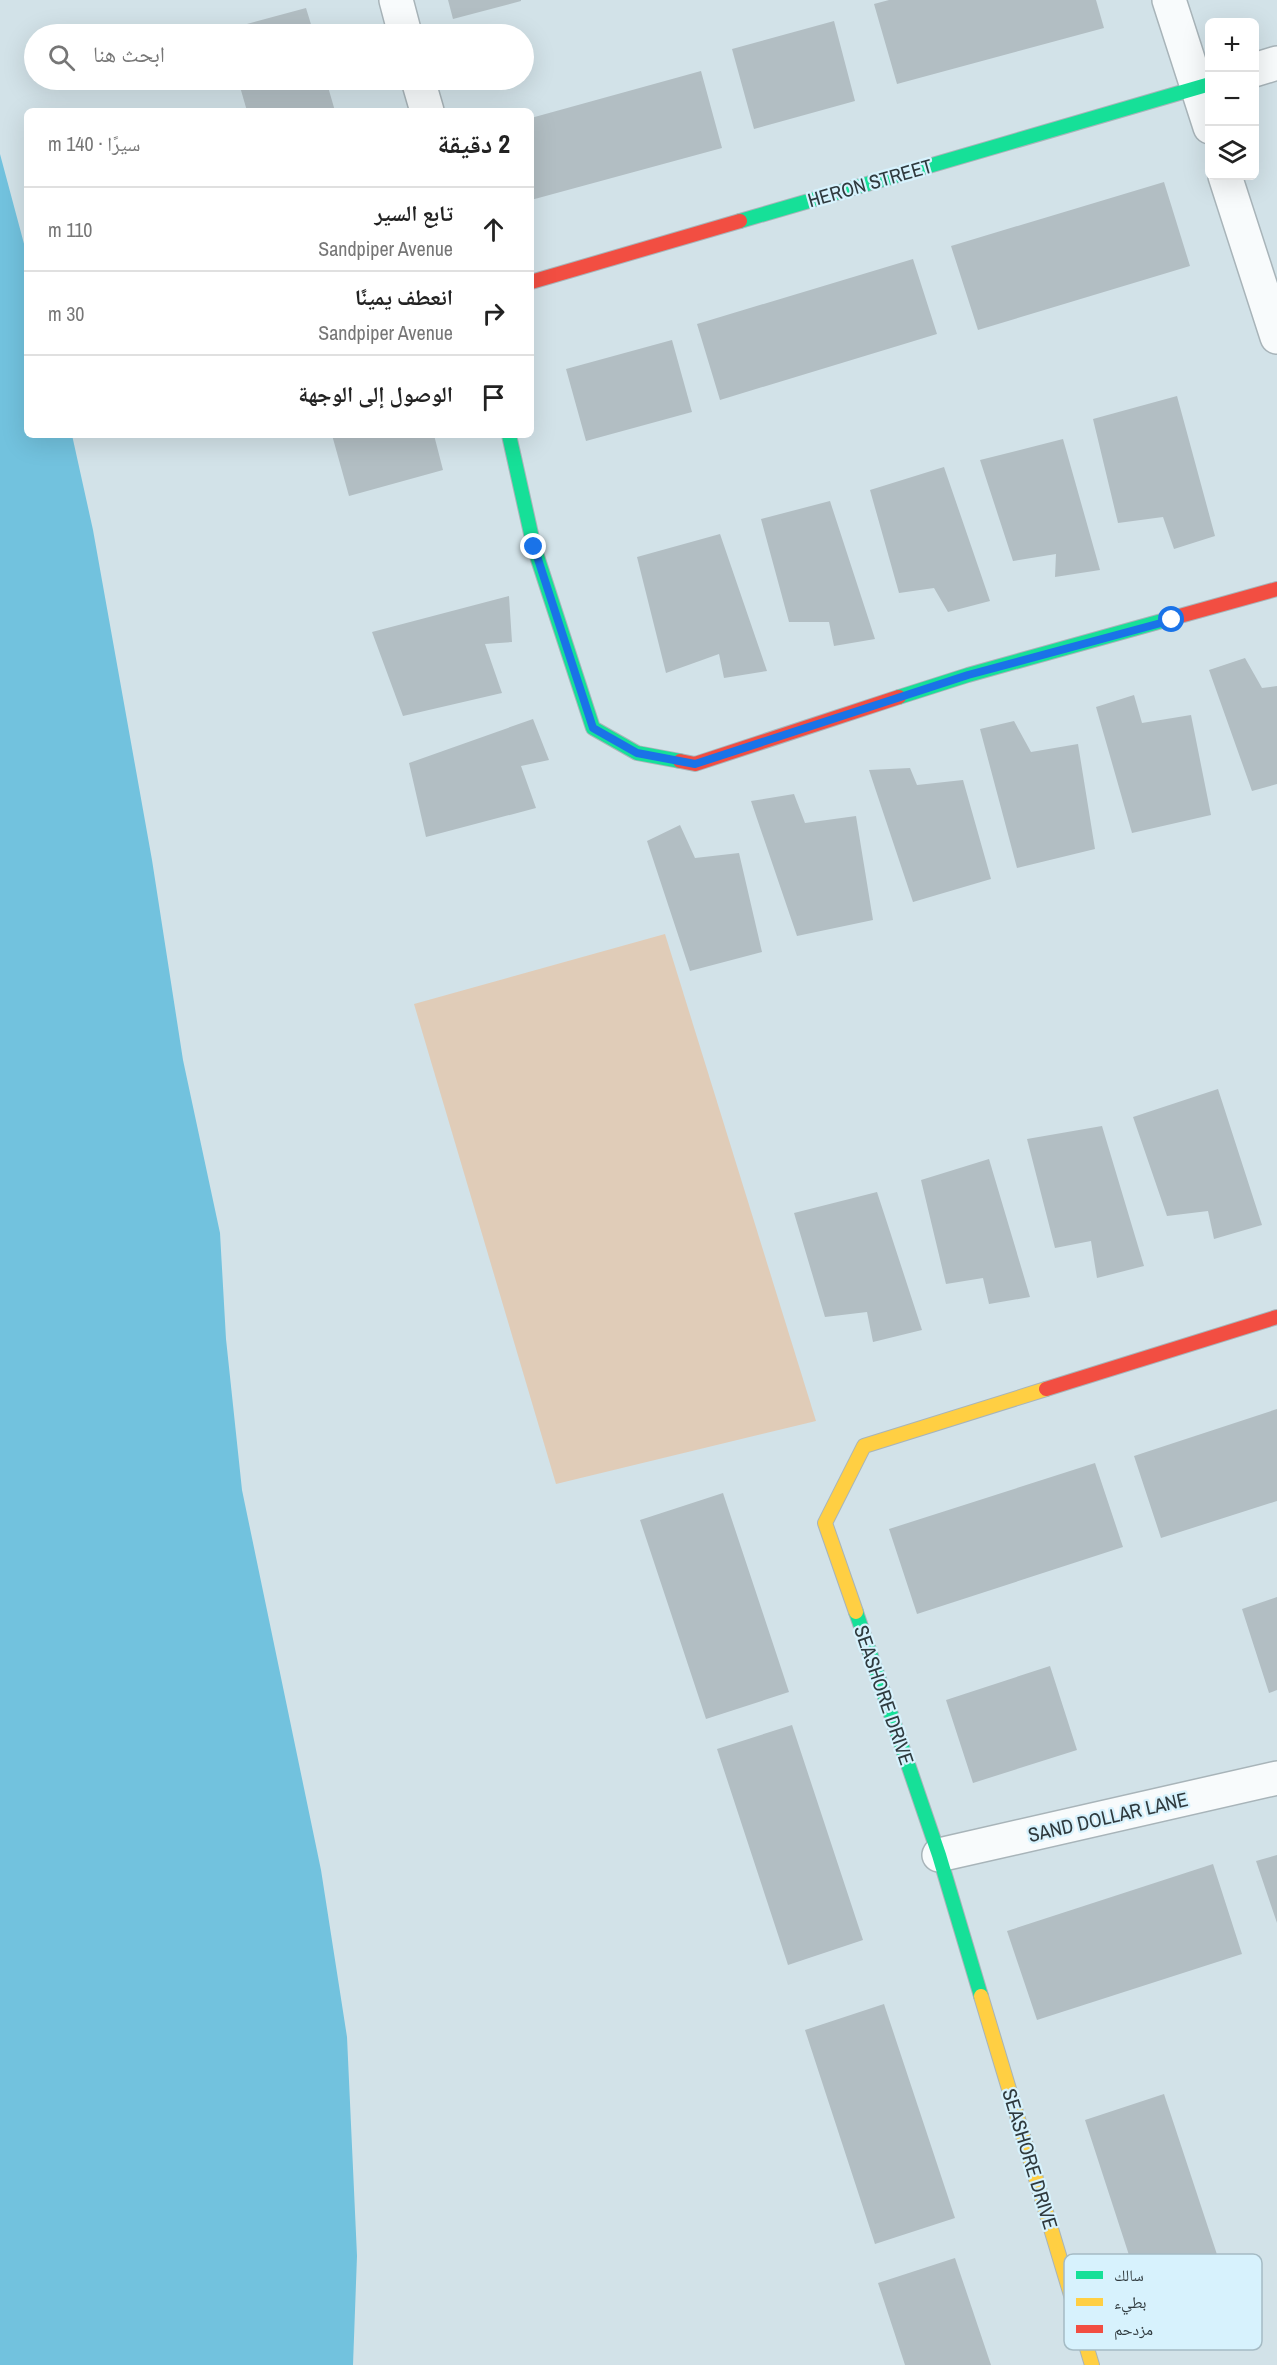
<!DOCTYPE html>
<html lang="ar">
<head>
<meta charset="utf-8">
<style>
	:root { --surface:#fff; --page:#f6f6f6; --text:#222; --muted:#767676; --line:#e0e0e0 }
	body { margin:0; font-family:"Archivo Narrow","Noto Naskh Arabic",sans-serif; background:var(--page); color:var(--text); direction:rtl }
	.controls { position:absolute; right:18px; top:18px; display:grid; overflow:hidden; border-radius:9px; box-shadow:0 6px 24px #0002 }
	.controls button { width:54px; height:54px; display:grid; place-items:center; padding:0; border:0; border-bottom:2px solid var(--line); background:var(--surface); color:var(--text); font:30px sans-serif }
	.stop { position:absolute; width:18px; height:18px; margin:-14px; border:4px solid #1a73e8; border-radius:50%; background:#fff }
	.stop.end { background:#1a73e8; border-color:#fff; box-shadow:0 2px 6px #0008 }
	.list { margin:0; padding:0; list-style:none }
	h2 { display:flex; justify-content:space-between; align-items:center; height:78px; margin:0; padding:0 24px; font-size:26px }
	h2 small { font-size:20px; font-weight:400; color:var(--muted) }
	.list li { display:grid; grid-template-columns:39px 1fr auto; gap:18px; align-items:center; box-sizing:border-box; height:84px; padding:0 24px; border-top:2px solid var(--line) }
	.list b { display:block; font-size:22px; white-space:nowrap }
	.list p { margin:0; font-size:20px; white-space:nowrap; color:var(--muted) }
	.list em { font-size:20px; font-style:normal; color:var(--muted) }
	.icon { flex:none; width:33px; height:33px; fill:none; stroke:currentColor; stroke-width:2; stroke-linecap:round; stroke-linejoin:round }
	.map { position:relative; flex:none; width:1277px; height:2365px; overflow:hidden; direction:ltr }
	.search { position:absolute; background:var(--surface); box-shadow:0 6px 24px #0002; left:24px; top:24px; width:510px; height:66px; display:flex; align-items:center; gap:15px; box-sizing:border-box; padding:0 21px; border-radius:33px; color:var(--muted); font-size:22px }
	.panel { position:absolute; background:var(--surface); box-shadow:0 6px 24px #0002; left:24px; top:108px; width:510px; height:330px; border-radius:9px; direction:rtl }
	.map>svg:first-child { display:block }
	.green { fill:#e0ccb8 }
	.water { fill:#72c2de }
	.building { fill:#b2bec3 }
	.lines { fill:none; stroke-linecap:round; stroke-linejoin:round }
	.street-casing { stroke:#a8b4b9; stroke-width:36 }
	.fast-casing { stroke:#a8b4b9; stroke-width:16 }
	.slow-casing { stroke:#a8b4b9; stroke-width:16 }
	.jam-casing { stroke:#a8b4b9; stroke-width:16 }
	.street { stroke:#f8fbfc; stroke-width:33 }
	.fast { stroke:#16e098; stroke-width:14 }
	.slow { stroke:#ffcf43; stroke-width:14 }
	.jam { stroke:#f24e42; stroke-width:14 }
	.route { stroke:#1a73e8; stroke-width:8 }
	.labels { text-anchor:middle; stroke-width:4.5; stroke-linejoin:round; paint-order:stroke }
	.street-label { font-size:20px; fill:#2f3a3e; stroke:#d7f2fd }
	.key { fill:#d7f2fd; stroke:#a5bbc4; stroke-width:1.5 }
	.key-label { font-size:16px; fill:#2f3a3e }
</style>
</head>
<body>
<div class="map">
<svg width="1277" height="2365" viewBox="0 0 1277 2365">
	<rect width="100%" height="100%" fill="#d2e2e8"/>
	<path class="green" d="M665,934L816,1421L556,1484L414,1004Z"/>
	<path class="water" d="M0,154L27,255V435H72L93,530L152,860L183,1060L220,1233L226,1339L242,1490L321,1870L347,2037L357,2256L353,2365H0Z"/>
	<path class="building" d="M448,0H521V1L453,19Z
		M889,0H1096L1104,28L897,84L874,4Z
		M306,8L314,34H226L225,30Z
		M834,21L855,101L754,129L732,49Z
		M701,71L722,148L531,200V118Z
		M238,80H326L335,111H247Z
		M1164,182L1190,266L978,330L951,246Z
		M913,259L937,334L720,400L697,324Z
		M672,340L692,412L586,441L566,369Z
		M1177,396L1215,536L1174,549L1163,517L1118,523L1093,419Z
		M332,435H434L443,470L349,496Z
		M1063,439L1100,570L1055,577L1056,554L1013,561L980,460Z
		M944,467L990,601L948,612L934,588L899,593L870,490Z
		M830,501L875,639L834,646L829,622H789L761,519Z
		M720,534L767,671L724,678L719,654L666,673L637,557Z
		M509,596L512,642L485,644L502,693L403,716L372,632Z
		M1245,658L1262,688L1277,686V784L1252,791L1209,670Z
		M1134,695L1142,723L1191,715L1211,815L1132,833L1096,707Z
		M533,719L549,760L521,766L536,808L426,837L409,763Z
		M1014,721L1031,752L1078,744L1095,849L1017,868L980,729Z
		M910,768L917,785L963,780L991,879L913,902L869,770Z
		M794,794L805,823L856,816L873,920L797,936L751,801Z
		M680,825L695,858L739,853L762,952L690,971L647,841Z
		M1218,1089L1262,1225L1214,1239L1208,1211L1167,1216L1133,1117Z
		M1102,1126L1144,1266L1097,1278L1091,1241L1055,1248L1027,1139Z
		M989,1159L1030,1297L989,1304L983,1278L946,1284L921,1180Z
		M877,1192L922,1330L873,1342L867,1312L825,1317L794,1213Z
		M1277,1409V1501L1161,1538L1134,1456Z
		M1095,1463L1123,1547L917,1614L889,1529Z
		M723,1493L789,1692L706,1719L640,1520Z
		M1277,1597V1690L1269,1693L1242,1609Z
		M1050,1666L1077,1750L973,1783L946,1700Z
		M792,1725L863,1940L788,1965L717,1749Z
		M1277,1855V1923L1256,1861Z
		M1213,1864L1242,1954L1037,2020L1007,1931Z
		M884,2004L955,2218L875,2244L805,2030Z
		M1164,2094L1236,2312L1156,2338L1085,2120Z
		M955,2258L991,2365H905L878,2283Z"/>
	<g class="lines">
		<g class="street-casing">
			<path id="street" d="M396,0L405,34
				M1169,0L1210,127
				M1254,70L1277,63
				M418,80L427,111
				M1225,176L1277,337
				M939,1855L1277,1778"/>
		</g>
		<g class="fast-casing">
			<path id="fast" d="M740,221L1210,84
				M509,435L534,547L593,728L637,753L680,761
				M899,697L968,675L1169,619
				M856,1612L939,1855L981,1996"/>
		</g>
		<g class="slow-casing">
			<path id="slow" d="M856,1612L825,1523L864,1446L1046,1389
				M981,1996L1092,2365"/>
		</g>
		<g class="jam-casing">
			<path id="jam" d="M531,282L740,221
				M1169,619L1277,589
				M680,761L695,764L899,697
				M1046,1389L1277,1317"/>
		</g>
		<use href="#street" class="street"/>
		<use href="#fast" class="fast"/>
		<use href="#slow" class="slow"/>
		<use href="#jam" class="jam"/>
	</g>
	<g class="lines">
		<path class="route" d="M534,547L593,728L637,753L695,764L968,675L1172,620"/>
	</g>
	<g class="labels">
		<g class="street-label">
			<text transform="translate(870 183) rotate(-16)" y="7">HERON STREET</text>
			<text transform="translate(884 1695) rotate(71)" y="7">SEASHORE DRIVE</text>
			<text transform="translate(1108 1817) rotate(-13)" y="7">SAND DOLLAR LANE</text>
			<text transform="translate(1030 2159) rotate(73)" y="7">SEASHORE DRIVE</text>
		</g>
	</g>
	<rect x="1064" y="2254" width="198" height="96" rx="9" class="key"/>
	<rect x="1076" y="2271" width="27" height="8" fill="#16e098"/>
	<rect x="1076" y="2298" width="27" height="8" fill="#ffcf43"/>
	<rect x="1076" y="2325" width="27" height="8" fill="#f24e42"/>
	<g class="key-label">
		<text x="1114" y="2281">سالك</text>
		<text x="1114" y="2308">بطيء</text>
		<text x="1114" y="2335">مزدحم</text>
	</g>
</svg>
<div class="controls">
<button>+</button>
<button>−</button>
<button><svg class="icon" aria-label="layers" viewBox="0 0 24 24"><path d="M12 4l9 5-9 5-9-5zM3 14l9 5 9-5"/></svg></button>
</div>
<div class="stop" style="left:1172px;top:620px"></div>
<div class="stop end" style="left:534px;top:547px"></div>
<div class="search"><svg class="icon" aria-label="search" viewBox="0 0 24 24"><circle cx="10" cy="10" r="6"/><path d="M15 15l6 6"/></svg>ابحث هنا</div>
<section class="panel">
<h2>2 دقيقة<small>سيرًا · 140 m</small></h2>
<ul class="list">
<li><svg class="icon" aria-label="ahead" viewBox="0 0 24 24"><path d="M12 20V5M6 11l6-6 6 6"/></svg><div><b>تابع السير</b><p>Sandpiper Avenue</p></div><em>110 m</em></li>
<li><svg class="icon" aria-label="right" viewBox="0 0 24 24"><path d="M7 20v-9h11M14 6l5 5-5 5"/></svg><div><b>انعطف يمينًا</b><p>Sandpiper Avenue</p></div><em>30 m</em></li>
<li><svg class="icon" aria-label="arrive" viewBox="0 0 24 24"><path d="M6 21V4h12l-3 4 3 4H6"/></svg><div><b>الوصول إلى الوجهة</b></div></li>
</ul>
</section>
</div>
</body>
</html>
